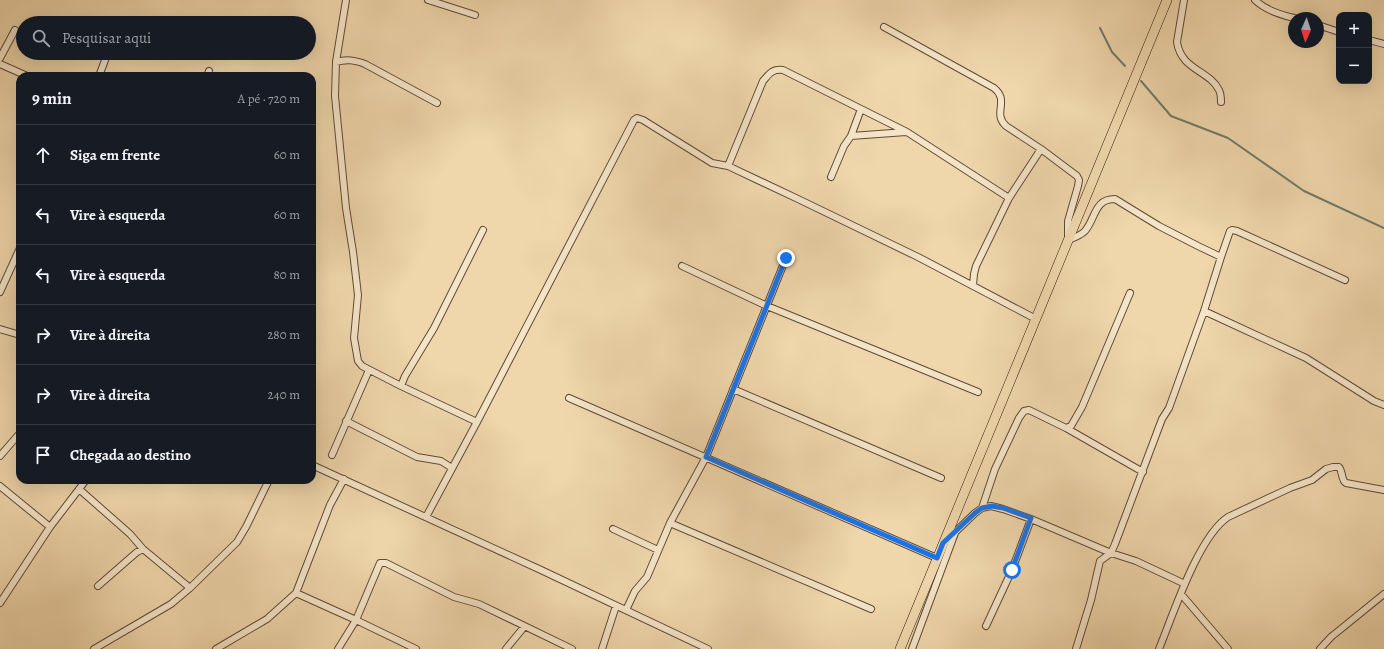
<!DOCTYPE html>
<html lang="pt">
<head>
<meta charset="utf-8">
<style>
	:root { --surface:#171b24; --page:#20242c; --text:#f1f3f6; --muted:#9ea1a6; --line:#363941 }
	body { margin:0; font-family:Alegreya,serif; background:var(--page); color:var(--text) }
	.controls { position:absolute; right:12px; top:12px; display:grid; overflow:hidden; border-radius:8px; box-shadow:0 4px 16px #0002 }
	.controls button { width:36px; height:36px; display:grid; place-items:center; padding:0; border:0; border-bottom:1px solid var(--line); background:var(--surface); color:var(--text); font:20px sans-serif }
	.compass { position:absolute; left:1288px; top:12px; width:36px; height:36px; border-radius:50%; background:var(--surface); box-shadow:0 4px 16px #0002; rotate:183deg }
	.stop { position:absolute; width:12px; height:12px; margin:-9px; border:3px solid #1a73e8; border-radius:50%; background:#fff }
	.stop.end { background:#1a73e8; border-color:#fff; box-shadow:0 1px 4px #0008 }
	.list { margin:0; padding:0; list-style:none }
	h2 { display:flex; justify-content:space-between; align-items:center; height:52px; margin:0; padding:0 16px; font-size:17px }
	h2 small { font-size:13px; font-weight:400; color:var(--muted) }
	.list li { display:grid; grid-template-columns:26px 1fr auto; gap:12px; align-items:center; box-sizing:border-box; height:60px; padding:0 16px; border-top:1px solid var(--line) }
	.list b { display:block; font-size:15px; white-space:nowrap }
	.list em { font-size:13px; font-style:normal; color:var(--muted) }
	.icon { flex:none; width:22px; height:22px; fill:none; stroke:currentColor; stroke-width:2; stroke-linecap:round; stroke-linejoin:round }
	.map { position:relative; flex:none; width:1384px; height:649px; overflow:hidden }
	.search { position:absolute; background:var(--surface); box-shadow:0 4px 16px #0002; left:16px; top:16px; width:300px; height:44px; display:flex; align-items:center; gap:10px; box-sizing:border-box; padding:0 14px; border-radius:22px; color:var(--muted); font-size:15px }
	.panel { position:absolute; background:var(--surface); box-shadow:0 4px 16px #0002; left:16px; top:72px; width:300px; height:412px; border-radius:12px }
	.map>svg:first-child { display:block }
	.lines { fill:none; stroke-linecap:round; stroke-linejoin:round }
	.stream { stroke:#707b69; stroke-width:2 }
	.minor-casing { stroke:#5f4a37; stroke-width:8 }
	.primary-casing { stroke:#2f1c10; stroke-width:10 }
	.minor { stroke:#f5e4c8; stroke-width:6 }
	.primary { stroke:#efd6ab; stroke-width:9 }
	.route { stroke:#1a73e8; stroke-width:5 }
</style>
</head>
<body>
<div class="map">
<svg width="1384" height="649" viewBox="0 0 1384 649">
	<rect width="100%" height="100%" fill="#efd6ab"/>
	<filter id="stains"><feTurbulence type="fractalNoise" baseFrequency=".005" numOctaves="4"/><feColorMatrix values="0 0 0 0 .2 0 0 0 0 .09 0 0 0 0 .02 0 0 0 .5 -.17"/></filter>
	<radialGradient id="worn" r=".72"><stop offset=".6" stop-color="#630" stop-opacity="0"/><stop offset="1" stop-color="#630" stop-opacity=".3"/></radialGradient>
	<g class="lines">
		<path class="stream" d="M1100,28L1112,52L1125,66
			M1141,81L1171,116L1228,138L1304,191L1384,228"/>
		<g class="minor-casing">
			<path id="minor" d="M346,0L336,62L335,96L346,208L353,252L358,295L354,338L358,361L362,366L401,386L477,422
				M428,0L475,15
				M1184,0L1177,42C1181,70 1209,70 1219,90C1221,94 1221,98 1221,102
				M1255,0C1265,10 1281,15 1294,18
				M1318,25L1339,32
				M884,27L994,88C1010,101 992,113 1006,126L1041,149L1077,176L1079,180L1078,186L1068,221V240C1074,238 1080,236 1085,231C1096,218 1094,199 1115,199L1159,226L1198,246L1221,257
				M1369,40L1384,44
				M0,58L15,30
				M336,62C347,59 354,60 365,64L437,103
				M0,64L27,76
				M99,76L107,55
				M207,76L209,71
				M851,136L906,132
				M728,166L763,81C770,73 772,69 783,70L907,132L1009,198
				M831,177L844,146L851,136L861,109
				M682,266L767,306L978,392
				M973,285L974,274L976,266L1009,198L1041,149
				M0,292L20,248
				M1204,311L1306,358L1374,401L1384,405
				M0,329L20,335
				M401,386L405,376L434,328L483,230
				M733,389L941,478
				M569,398L937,558
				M346,421L417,457L441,461L452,468
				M1066,428L1143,472
				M332,455L369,370
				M0,456L20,433
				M312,465L541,570L708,649
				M0,486L50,527
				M79,489L130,534L143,549
				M982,508L995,469L1019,418L1024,411L1029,410L1066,428L1071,426L1082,407L1130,293
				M426,517L477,422L634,120L637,118L643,120L712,163L728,166L798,199L918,257L1036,319
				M670,523L871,609
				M613,529L658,550
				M946,541L975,513L982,508L991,506L1003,509L1031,519L1111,553L1136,561L1185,584
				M98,586L137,552L143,549L190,588
				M296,593L356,620L416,649
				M1181,594L1228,649
				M0,603L50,527L86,480
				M626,610L635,591L647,577L670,523L706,457L786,258
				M986,626L1012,570L1031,519
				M94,649L171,604L190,588L237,542L246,527L269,480
				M216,649L267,619L296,593L330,505L344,479
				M338,649L356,620L380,563H386L454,597L479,604L572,649
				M506,649L524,627
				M602,649L616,606
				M912,649L955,533
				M1076,649L1091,600L1100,561L1111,553L1115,544L1162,419L1169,408L1204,311L1221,257L1230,231L1232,230L1237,231L1345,280
				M1159,649C1173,615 1198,537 1228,517L1290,488L1312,480L1326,469L1333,467H1339C1343,472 1341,480 1346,483L1384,490
				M1320,649L1331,637L1384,594"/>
		</g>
		<g class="primary-casing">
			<path id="primary" d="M900,649L1167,0"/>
		</g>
		<use href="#minor" class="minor"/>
		<use href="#primary" class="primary"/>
	</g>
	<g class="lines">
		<path class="route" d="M786,258L706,457L937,558L943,543L975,513L982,508L992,506L1003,508L1031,518L1012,570"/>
	</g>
	<rect width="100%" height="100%" filter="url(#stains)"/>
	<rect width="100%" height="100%" fill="url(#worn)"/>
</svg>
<div class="controls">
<button>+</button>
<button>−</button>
</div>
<svg class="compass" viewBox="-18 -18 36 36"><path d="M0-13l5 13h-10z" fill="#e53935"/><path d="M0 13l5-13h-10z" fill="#9ea1a6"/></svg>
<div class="stop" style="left:1012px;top:570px"></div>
<div class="stop end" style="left:786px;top:258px"></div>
<div class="search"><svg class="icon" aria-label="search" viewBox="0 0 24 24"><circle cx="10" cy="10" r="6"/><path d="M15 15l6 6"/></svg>Pesquisar aqui</div>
<section class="panel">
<h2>9 min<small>A pé · 720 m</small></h2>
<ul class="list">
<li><svg class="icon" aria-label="ahead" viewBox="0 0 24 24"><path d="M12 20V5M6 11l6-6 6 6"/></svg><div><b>Siga em frente</b></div><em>60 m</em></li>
<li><svg class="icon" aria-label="left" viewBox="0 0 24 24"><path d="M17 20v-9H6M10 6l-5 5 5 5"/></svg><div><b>Vire à esquerda</b></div><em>60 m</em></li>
<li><svg class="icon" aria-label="left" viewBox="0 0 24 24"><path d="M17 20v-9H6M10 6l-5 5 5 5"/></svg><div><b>Vire à esquerda</b></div><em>80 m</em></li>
<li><svg class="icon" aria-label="right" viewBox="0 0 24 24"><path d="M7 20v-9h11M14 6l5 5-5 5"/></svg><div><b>Vire à direita</b></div><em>280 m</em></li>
<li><svg class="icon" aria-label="right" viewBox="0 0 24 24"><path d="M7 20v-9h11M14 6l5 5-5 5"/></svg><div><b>Vire à direita</b></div><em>240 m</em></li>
<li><svg class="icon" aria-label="arrive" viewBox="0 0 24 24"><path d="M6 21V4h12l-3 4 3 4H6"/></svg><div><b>Chegada ao destino</b></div></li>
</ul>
</section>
</div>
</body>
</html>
